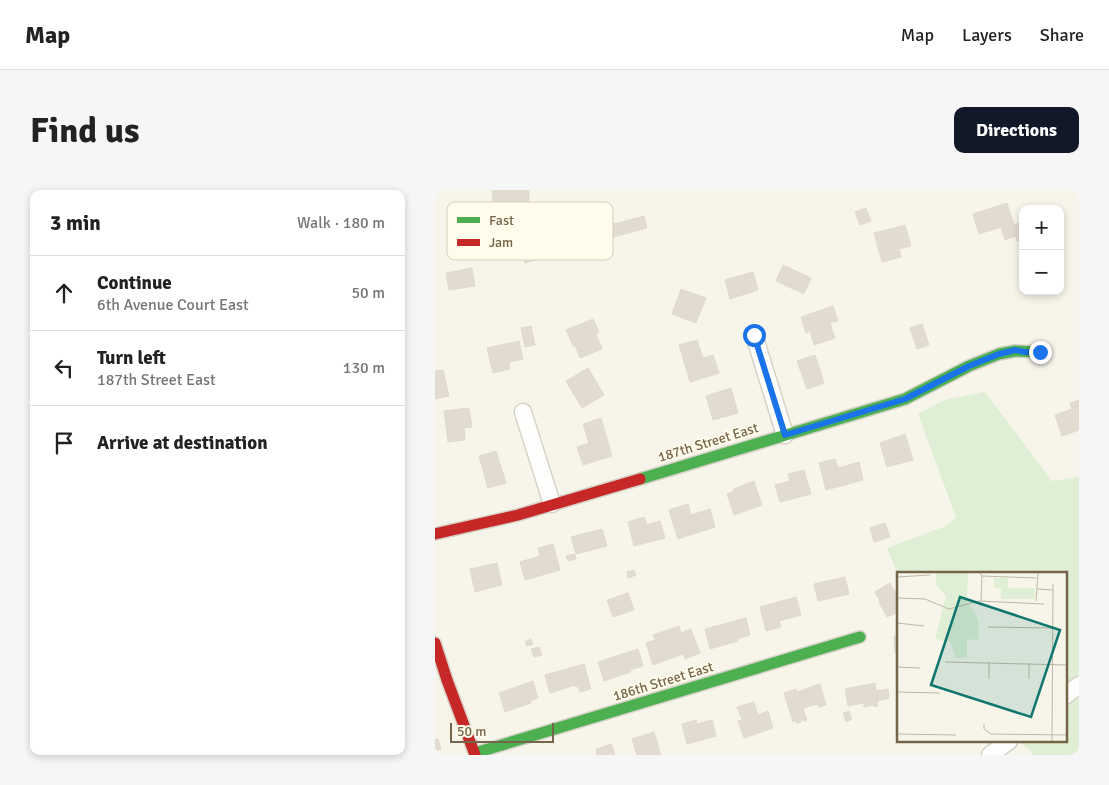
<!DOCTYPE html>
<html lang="en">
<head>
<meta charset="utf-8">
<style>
	:root { --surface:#fff; --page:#f6f6f6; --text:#222; --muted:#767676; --line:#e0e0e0; --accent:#111827 }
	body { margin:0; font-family:Signika,sans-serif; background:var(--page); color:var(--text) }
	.controls { position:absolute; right:15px; top:15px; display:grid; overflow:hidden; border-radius:10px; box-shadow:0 2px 8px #0003 }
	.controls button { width:45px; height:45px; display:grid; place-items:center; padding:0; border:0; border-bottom:1px solid var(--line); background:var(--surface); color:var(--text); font:25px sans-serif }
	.scale { position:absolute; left:15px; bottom:12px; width:104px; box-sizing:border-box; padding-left:5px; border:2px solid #76654a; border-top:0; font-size:14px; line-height:18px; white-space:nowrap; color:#76654a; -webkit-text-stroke:4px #fffceb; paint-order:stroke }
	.stop { position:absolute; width:15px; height:15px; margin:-11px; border:4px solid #1a73e8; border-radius:50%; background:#fff }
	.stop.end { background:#1a73e8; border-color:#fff; box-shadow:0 1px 5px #0008 }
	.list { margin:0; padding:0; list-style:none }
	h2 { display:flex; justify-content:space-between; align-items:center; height:65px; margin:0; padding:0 20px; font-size:21px }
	h2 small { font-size:16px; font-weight:400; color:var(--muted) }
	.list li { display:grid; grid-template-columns:32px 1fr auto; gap:15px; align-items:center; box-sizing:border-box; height:75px; padding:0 20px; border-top:1px solid var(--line) }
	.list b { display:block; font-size:19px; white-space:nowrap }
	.list p { margin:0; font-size:16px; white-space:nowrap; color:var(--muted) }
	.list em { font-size:16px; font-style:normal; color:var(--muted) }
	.icon { flex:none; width:28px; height:28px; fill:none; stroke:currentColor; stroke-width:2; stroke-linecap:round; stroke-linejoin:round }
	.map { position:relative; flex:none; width:644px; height:565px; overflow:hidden; border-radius:10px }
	header { display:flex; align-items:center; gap:30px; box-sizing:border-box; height:70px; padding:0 25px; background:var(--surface); border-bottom:1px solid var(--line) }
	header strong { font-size:24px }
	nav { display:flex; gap:28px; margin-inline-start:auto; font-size:18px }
	.intro { display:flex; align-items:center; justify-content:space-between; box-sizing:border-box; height:120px; padding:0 30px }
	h1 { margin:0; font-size:35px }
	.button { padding:12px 22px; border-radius:10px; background:var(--accent); color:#fff; font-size:18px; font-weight:700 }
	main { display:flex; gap:30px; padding:0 30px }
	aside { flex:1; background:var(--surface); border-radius:10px; box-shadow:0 2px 8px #0003 }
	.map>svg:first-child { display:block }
	.green { fill:#deefd5 }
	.building { fill:#e1dccf; stroke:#e0dacc }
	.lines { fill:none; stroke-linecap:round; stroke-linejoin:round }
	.street-casing { stroke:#d6d2c8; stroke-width:19 }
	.fast-casing { stroke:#d7d2c8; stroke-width:14 }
	.jam-casing { stroke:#d7d2c8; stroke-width:14 }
	.street { stroke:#fefefc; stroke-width:16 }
	.fast { stroke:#4caf50; stroke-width:11 }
	.jam { stroke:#c62828; stroke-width:11 }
	.route { stroke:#1a73e8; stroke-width:6 }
	.labels { text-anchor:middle; stroke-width:4; stroke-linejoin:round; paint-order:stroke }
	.street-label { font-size:14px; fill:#76654a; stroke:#fffceb }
	.inset-road { fill:none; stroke:#bfb7a5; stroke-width:1 }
	.view { fill:#0f766e; fill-opacity:0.15; stroke:#0f766e; stroke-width:2.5 }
	.inset-edge { fill:none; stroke:#76654a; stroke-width:2.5 }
	.key { fill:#fffceb; stroke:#d6cfbb; stroke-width:1 }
	.key-label { font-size:14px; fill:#76654a }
</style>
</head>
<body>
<header>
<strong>Map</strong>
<nav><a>Map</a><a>Layers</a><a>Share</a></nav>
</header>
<div class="intro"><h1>Find us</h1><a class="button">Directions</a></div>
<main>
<aside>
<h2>3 min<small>Walk · 180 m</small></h2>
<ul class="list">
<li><svg class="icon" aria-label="ahead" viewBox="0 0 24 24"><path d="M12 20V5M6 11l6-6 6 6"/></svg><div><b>Continue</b><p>6th Avenue Court East</p></div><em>50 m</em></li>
<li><svg class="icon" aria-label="left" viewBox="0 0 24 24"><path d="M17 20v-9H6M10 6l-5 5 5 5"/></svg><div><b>Turn left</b><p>187th Street East</p></div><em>130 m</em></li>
<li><svg class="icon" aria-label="arrive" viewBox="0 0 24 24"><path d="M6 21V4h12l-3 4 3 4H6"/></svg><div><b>Arrive at destination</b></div></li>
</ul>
</aside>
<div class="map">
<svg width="644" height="565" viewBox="0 0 644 565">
	<rect width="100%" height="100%" fill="#f7f5ea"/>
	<path class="green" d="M550,202L617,291L644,287V565H597L596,561L584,551H630V384H463L452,358L511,336L521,327L483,224L509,210Z"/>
	<path class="building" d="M58,0H94V12H57Z
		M572,13L579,35L588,32V49L582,51L581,46L570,50L566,37L544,44L538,24Z
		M431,18L436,31L425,35L420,22Z
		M209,26L212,38L178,47L175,35Z
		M470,35L476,56L464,59L466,67L447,72L439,43Z
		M131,42L135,60L90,73L85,54Z
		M348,75L376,88L369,104L341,91Z
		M37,78L40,96L14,100L11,83Z
		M318,82L323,100L295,109L290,90Z
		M246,99L271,108L261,133L237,124Z
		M398,116L403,131L395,133L400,148L379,155L375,141L371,143L366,127Z
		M158,129L164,142L161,144L167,159L145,168L140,155L138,156L131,140Z
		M487,134L494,155L482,159L475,138Z
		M96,136L100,155L90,157L86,138Z
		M262,150L268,168L278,165L284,183L255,192L244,155Z
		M84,151L88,169L74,172L75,179L58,183L52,158Z
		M380,165L389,193L372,199L362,171Z
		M153,178L169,205L147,218L131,191Z
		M8,180L14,206L0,209V181Z
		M296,198L303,223L278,230L271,206Z
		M644,210V240L627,246L620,225L637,219L635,213Z
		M34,218L37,237L29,238L30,250L13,252L9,221Z
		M166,228L177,266L148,275L142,257L154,253L148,234Z
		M470,244L478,270L452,277L445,253Z
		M61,261L71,293L53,298L44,266Z
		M400,269L403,278L424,272L428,290L391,300L384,273Z
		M369,280L376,304L345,312L340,295L355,291L353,284Z
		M319,291L327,315L299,325L292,304L299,301V299Z
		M253,314L256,325L275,319L280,337L243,349L234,320Z
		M209,327L212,335L225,331L230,348L199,356L193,332Z
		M450,333L455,347L439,352L435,338Z
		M167,339L172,356L141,364L136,347Z
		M118,354L125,380L90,390L85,372L105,366L103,358Z
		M140,364L141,369L133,371L131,366Z
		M62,373L67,395L40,402L35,379Z
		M199,380L201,385L193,388L192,382Z
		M410,387L414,404L383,411L379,394Z
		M455,393L463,407V422L452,427L444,412L445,411L440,402Z
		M193,403L199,420L178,427L172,410Z
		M361,407L366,425L344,431L346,437L331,441L325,417Z
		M311,428L315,445L302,449L303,451L275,459L270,439Z
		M244,436L246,443L256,439L265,463L250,469L248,464L218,475L211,453L220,450L218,445Z
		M459,446H463V463H460Z
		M96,449L98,454L92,456L90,452Z
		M104,457L107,465L99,467L96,459Z
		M203,459L208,476L195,480L196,482L169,491L163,472Z
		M149,474L156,499L145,502L143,496L141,497L140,495L115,503L110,485Z
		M98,491L103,508L95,511L96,513L70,522L64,503Z
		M440,493L441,501L453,499L454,508L442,511L443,516L439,517V515L429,517V513L413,516L410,499Z
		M385,494L391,515L384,517L383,514L368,518L372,530L368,531V529L365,530L366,532L362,533L361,530L358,532L349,503L361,499L362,502Z
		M319,512L323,525L333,521L338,538L309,548L303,531L307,530L302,517Z
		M414,521L417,529L411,532L408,523Z
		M261,530L262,534L277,530L281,546L252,554L247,534Z
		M219,542L226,565H202L197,549Z
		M3,549L6,559L0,561V550Z
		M176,554L180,565H162L161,559Z"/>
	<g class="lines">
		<g class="street-casing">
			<path id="street" d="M319,145L350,245
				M88,222L117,314
				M630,506L644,495
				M555,565L574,551"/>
		</g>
		<g class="fast-casing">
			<path id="fast" d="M205,289L470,209L534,176L564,164L580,161L605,162
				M40,563L425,447"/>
		</g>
		<g class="jam-casing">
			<path id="jam" d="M0,344L83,325L205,289
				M0,453L12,490L40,565"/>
		</g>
		<use href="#street" class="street"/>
		<use href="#fast" class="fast"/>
		<use href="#jam" class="jam"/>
	</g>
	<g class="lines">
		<path class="route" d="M319,145L350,245L470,209L534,176L564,164L580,160L590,162H605"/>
	</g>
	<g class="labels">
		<g class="street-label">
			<text transform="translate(273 252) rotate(-17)" y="5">187th Street East</text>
			<text transform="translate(228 491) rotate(-17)" y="5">186th Street East</text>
		</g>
	</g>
	<g transform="translate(462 382)">
		<rect width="170" height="170" fill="#f7f5ea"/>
		<path d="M39,0H71L70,28L81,47L82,67L70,68V86H59L53,69L38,67L49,24L39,13ZM97,6H111V16H138V27H104V16H97Z" fill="#deefd5"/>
		<path class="inset-road" d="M82,0L85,4L84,29M85,4L139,6M0,5L33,3M140,17L156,18M0,26L28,27L52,37L82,29L147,32M139,29L141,0M0,51L27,54M91,55L156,56M48,90L170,93M0,95L23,96M92,107V90M132,107V91M0,120L43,121M87,152V157L94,162L170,163M0,162L59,163M155,170L156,12"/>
		<path class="view" d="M63,25L163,58L134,145L34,113Z"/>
		<rect width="170" height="170" class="inset-edge"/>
	</g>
	<rect x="12" y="12" width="166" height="58" rx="8" class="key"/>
	<rect x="22" y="27" width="23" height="6" fill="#4caf50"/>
	<rect x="22" y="49" width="23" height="7" fill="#c62828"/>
	<g class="key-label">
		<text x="54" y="35">Fast</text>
		<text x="54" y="57">Jam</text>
	</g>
</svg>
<div class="controls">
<button>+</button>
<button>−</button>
</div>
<div class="scale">50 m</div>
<div class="stop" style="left:319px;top:145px"></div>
<div class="stop end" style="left:605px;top:162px"></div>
</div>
</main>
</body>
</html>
